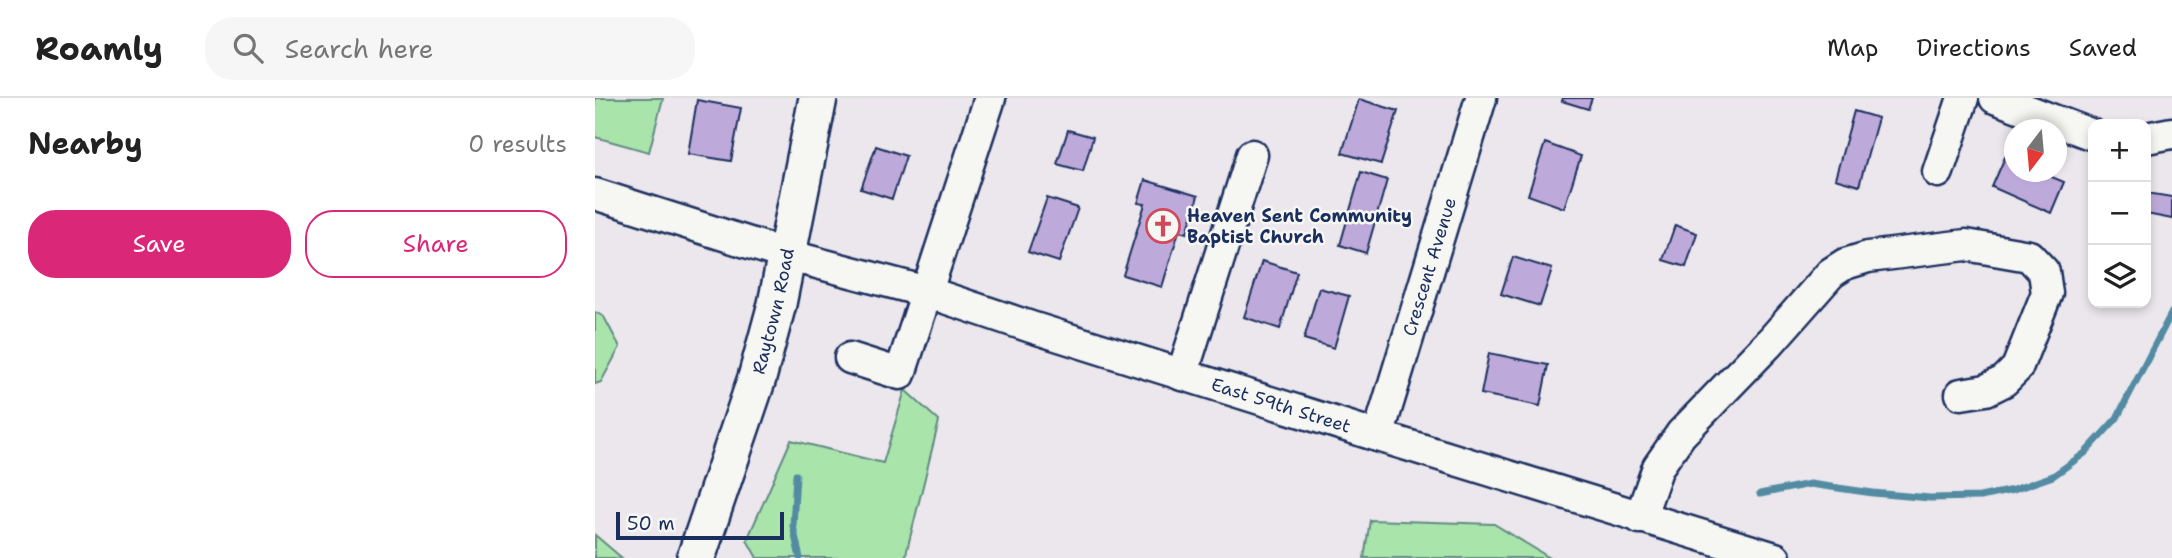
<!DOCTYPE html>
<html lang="en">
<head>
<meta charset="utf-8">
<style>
	:root { --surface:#fff; --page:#f6f6f6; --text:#222; --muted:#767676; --line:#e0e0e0; --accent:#db2777 }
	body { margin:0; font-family:"Shantell Sans",sans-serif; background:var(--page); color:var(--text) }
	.controls { position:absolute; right:21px; top:21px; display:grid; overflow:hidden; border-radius:14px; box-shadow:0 4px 10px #0003 }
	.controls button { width:63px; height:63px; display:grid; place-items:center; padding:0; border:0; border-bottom:2px solid var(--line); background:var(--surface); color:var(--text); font:35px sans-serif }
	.compass { position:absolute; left:1409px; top:21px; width:63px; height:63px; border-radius:50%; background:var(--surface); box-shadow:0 4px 10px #0003; rotate:196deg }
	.scale { position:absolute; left:21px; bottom:18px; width:168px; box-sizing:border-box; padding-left:7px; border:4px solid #1b2f5e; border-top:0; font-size:19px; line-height:24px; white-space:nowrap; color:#1b2f5e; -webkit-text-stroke:5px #f6f6f2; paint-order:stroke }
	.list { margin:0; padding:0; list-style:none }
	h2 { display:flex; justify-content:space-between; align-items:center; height:91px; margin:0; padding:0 28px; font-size:30px }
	h2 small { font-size:23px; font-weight:400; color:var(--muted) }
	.actions { display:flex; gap:14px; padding:21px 28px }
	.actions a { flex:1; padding:16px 0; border:2px solid var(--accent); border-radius:28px; text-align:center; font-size:24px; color:var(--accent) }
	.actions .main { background:var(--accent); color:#fff }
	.icon { flex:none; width:38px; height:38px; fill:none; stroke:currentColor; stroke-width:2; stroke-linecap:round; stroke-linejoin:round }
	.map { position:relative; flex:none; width:1577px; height:460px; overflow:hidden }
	header { display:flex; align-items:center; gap:42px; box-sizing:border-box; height:98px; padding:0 35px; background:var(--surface); border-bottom:2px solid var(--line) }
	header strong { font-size:33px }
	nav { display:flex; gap:38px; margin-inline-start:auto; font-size:24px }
	.search { width:490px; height:63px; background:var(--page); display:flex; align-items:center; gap:18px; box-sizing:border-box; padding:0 24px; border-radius:28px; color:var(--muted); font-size:26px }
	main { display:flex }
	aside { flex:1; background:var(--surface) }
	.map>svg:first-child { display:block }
	.green { fill:#a9e5ab; stroke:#628a84; stroke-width:2 }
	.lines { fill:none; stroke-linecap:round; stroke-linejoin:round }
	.stream { stroke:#528ba2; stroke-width:7 }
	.building { fill:#beaada; stroke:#1b2f5e; stroke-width:2 }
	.minor-casing { stroke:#1b2f5e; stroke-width:35 }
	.major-casing { stroke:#1b2f5e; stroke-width:42 }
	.minor { stroke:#f6f6f2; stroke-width:30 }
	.major { stroke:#f6f6f2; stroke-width:37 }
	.labels { text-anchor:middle; stroke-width:5; stroke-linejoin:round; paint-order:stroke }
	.poi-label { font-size:18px; font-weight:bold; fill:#1b2f5e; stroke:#f6f6f2; text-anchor:start }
	.street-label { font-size:18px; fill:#1b2f5e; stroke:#f6f6f2 }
</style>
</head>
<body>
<header>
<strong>Roamly</strong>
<div class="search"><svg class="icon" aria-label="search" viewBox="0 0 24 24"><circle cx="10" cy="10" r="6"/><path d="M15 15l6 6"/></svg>Search here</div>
<nav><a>Map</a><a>Directions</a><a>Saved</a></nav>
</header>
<main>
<aside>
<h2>Nearby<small>0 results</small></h2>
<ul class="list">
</ul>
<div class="actions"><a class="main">Save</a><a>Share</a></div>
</aside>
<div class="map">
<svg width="1577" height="460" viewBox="0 0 1577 460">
	<rect width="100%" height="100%" fill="#ebe7ed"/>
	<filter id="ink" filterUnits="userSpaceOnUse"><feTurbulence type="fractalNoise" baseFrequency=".0143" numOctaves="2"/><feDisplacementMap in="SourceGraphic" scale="14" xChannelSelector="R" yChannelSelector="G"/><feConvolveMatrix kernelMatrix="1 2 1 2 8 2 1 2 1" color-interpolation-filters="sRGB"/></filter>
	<g filter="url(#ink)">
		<path class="green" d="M0,0H68L54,54L0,39Z
			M0,214L9,219L25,249L6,284L0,286Z
			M310,292L344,323L310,460H162L152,442L196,342L288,365Z
			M775,422L899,426L955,460H769Z
			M0,437L27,460H0Z"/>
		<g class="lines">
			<path class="stream" d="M201,377L198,428L205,460
				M1165,396L1215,386L1278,395L1335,400L1385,399L1418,392L1458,378L1490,355L1522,320L1577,214"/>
		</g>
		<path class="building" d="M968,0H997L993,11L967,3Z
			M764,1L803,13L786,66L747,55Z
			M102,2L146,10L136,63L93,56Z
			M1259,13L1283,20L1264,88L1240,81Z
			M473,32L498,39L488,73L462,66Z
			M950,45L986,58L969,110L933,97Z
			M281,48L311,58L297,101L266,91Z
			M1410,59L1420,63V74H1445L1469,84L1456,115L1397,89Z
			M766,74L792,82L771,155L745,147Z
			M550,82L603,98L592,135L584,133L567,189L528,177L550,106L543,105Z
			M1552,95L1577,99V121L1551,116Z
			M452,100L483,110L464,164L433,154Z
			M1080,127L1102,135L1091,169L1068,162Z
			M918,159L957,171L945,208L906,196Z
			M667,163L702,174L685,231L649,219Z
			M724,190L754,198L739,250L709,241Z
			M894,255L953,267L945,308L886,296Z"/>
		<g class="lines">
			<g class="minor-casing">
				<g id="minor">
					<path d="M1400,0L1498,37"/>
					<path d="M1551,40L1577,35"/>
					<path d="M1343,74L1368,0"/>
					<path id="s1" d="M0,96L192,157L332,194L436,229L783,338L1180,460"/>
					<path d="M255,260L305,276L395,0"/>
					<path d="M587,277L657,57"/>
					<path id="s2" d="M783,338L886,0"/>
					<path d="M1045,420L1063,369L1086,336L1176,243L1236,175L1250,166L1273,159L1371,147L1434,158L1449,174L1452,195L1422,270L1409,283L1391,292L1366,296"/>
				</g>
			</g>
			<g class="major-casing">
				<g id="major">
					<path id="s3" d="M101,460L162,280L182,206L223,0"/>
				</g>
			</g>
			<use href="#minor" class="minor"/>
			<use href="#major" class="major"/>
		</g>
	</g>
	<defs>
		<g id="church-ring" transform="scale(1.75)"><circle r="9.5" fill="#f6f6f2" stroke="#d1495b" stroke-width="1.5"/><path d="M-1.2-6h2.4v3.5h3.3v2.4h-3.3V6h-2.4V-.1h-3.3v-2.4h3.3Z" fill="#d1495b"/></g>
	</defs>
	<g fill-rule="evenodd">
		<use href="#church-ring" x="568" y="128"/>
	</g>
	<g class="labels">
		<g class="poi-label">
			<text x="592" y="124">Heaven Sent Community<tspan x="592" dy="21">Baptist Church</tspan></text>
		</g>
		<g class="street-label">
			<text dy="6" stroke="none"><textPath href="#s2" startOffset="177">Crescent Avenue</textPath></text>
			<text dy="6" stroke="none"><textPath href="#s3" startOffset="259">Raytown Road</textPath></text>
			<text dy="6" stroke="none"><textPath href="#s1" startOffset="718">East 59th Street</textPath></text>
		</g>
	</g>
</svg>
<div class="controls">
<button>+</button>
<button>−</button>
<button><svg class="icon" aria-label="layers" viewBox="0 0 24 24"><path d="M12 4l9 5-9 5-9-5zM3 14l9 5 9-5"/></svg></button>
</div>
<svg class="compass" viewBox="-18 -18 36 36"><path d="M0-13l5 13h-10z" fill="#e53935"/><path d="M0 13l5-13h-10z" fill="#767676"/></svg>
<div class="scale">50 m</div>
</div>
</main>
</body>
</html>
